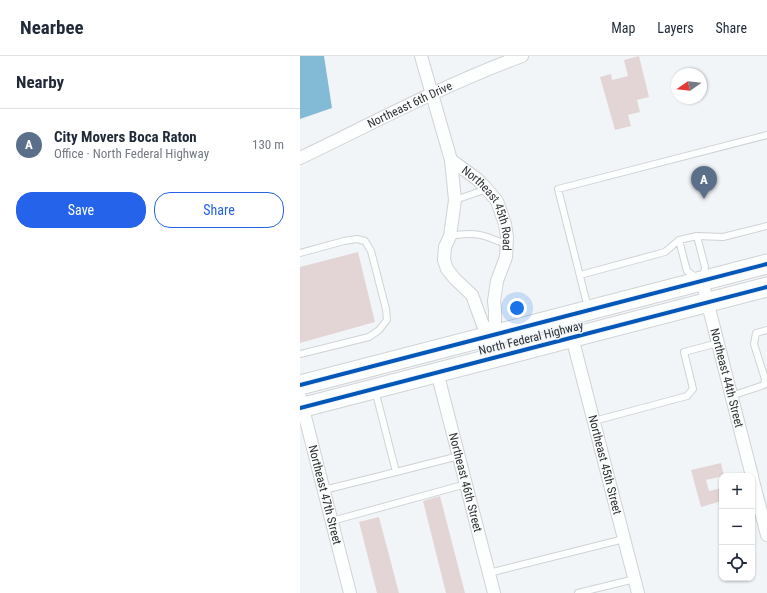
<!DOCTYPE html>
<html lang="en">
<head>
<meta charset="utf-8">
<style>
	:root { --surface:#fff; --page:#f6f6f7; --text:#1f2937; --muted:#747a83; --line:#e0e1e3; --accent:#2563eb }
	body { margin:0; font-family:"Roboto Condensed",sans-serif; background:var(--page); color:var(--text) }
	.controls { position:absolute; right:12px; bottom:12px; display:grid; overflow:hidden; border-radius:8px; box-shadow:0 1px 3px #0004 }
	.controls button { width:36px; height:36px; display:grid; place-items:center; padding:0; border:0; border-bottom:1px solid var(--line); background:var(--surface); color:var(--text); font:20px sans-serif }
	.compass { position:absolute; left:371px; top:12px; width:36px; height:36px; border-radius:50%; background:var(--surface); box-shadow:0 1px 3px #0004; rotate:256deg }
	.you { position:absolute; left:217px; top:252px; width:14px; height:14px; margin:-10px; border:3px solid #fff; border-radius:50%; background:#1a73e8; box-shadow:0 0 0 6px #1a73e833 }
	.badge { display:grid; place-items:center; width:26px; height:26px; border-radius:50%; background:var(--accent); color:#fff; font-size:13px; font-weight:700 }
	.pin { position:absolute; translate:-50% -33px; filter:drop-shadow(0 1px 2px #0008) }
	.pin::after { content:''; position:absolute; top:21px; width:14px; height:12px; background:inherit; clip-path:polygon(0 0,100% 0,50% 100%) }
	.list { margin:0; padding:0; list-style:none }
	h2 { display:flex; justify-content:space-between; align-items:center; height:52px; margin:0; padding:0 16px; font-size:17px }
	h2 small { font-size:13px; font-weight:400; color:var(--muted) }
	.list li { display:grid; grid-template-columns:26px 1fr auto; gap:12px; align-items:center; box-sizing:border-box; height:72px; padding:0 16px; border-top:1px solid var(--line) }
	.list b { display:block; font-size:15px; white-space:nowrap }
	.list p { margin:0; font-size:13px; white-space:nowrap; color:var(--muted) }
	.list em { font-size:13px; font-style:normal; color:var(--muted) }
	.actions { display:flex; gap:8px; padding:12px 16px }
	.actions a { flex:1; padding:9px 0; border:1px solid var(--accent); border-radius:16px; text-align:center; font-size:14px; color:var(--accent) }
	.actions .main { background:var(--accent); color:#fff }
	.icon { flex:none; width:22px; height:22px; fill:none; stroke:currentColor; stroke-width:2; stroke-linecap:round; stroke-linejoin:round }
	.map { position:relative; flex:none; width:467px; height:537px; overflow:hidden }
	header { display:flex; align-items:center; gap:24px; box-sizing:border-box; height:56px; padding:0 20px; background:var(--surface); border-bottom:1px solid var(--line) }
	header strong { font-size:19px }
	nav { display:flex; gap:22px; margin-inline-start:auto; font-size:14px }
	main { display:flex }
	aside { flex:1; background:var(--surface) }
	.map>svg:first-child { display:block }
	.water { fill:#83bad6 }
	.building { fill:#e3d5d6 }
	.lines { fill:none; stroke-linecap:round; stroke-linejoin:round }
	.service-casing { stroke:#d0d3d5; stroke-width:8 }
	.minor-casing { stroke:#d0d3d5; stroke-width:14 }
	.primary-casing { stroke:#d0d3d5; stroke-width:21 }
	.service { stroke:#fdfefe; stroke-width:6 }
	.minor { stroke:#fdfefe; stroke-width:12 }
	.primary { stroke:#fdfefe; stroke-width:19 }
	.cycleway-casing { stroke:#f0f5fa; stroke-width:6 }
	.cycleway { stroke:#0057b8; stroke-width:4 }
	.labels { text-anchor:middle; stroke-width:3; stroke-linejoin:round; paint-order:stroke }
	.street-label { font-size:12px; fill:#2e3032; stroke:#f0f5fa }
</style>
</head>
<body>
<header>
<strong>Nearbee</strong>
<nav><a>Map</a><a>Layers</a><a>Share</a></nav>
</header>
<main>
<aside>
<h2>Nearby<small></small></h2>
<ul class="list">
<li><span class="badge" style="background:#5c6f8a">A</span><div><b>City Movers Boca Raton</b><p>Office · North Federal Highway</p></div><em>130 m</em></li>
</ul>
<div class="actions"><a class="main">Save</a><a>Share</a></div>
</aside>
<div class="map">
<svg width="467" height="537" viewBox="0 0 467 537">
	<rect width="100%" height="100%" fill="#f2f5f8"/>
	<path class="water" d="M0,0H24L32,52L0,63Z"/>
	<path class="building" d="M339,0L349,41L337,44L340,56L328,59L331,70L315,74L300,21L311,18L312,24L328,20L324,4Z
		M58,196L75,266L0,287V211Z
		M421,407L424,420L406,424L409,435L422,432V445L401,451L391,414Z
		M140,440L165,537H146L123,445Z
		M79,461L99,537H77L59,466Z"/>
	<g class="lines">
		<g class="service-casing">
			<path id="service" d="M155,144L187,133
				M150,180C175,175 185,179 207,189
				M397,180L405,211L403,221
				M379,184L387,215L397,222
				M0,197L44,185L57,183L65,185L71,195L86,253L87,264L79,274L69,281L0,298
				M280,219L365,196L379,184L397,180L423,181L467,170
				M288,252L258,133L467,79
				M75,334L96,416L159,400
				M431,340L464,329L465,323L454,288L456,277L467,274
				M294,365L387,340L393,333L384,296L418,287
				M24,434L96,416
				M32,465L166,428
				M189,517L324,483
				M278,537L335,523"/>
		</g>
		<g class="minor-casing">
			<g id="minor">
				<path d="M121,0L151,104L155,144L150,180L145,191L144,204L147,213L155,223L172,239L183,269L195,279"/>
				<path id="s1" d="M0,102C73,67 146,28 222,0"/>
				<path id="s2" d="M151,104L177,123L184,130L197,145L205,168L207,181L206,201L197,225L194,245L195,255V279L200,300"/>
				<path id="s3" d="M402,225L452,420"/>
				<path id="s4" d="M272,281L338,537"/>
				<path id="s5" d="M137,316L194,537"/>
				<path id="s6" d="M0,341L50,537"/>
				<path d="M452,421L467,479"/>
			</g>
		</g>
		<g class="primary-casing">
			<path id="primary" d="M0,329L467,208
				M0,352L467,231"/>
		</g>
		<use href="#service" class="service"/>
		<use href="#minor" class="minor"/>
		<use href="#primary" class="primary"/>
		<g class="cycleway-casing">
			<path id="cycleway" d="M0,329L467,208
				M0,352L467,231"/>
		</g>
		<use href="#cycleway" class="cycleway"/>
	</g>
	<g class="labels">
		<g class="street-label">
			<text dy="4" stroke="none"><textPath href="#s1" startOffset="122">Northeast 6th Drive</textPath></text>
			<text dy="4" stroke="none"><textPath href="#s2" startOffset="64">Northeast 45th Road</textPath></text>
			<text transform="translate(231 282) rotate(-14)" y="4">North Federal Highway</text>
			<text dy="4" stroke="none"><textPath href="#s3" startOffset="100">Northeast 44th Street</textPath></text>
			<text dy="4" stroke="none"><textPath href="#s4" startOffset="132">Northeast 45th Street</textPath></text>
			<text dy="4" stroke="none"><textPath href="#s5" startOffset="114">Northeast 46th Street</textPath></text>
			<text dy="4" stroke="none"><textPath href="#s6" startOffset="101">Northeast 47th Street</textPath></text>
		</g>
	</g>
</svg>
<div class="controls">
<button>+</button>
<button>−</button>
<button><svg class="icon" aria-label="locate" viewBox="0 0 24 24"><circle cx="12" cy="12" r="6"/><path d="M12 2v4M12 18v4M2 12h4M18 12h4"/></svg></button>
</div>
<svg class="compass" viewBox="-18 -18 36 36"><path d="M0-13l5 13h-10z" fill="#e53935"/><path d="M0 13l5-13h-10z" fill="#747a83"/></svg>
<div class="you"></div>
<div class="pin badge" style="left:404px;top:143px;background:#5c6f8a">A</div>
</div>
</main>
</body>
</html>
